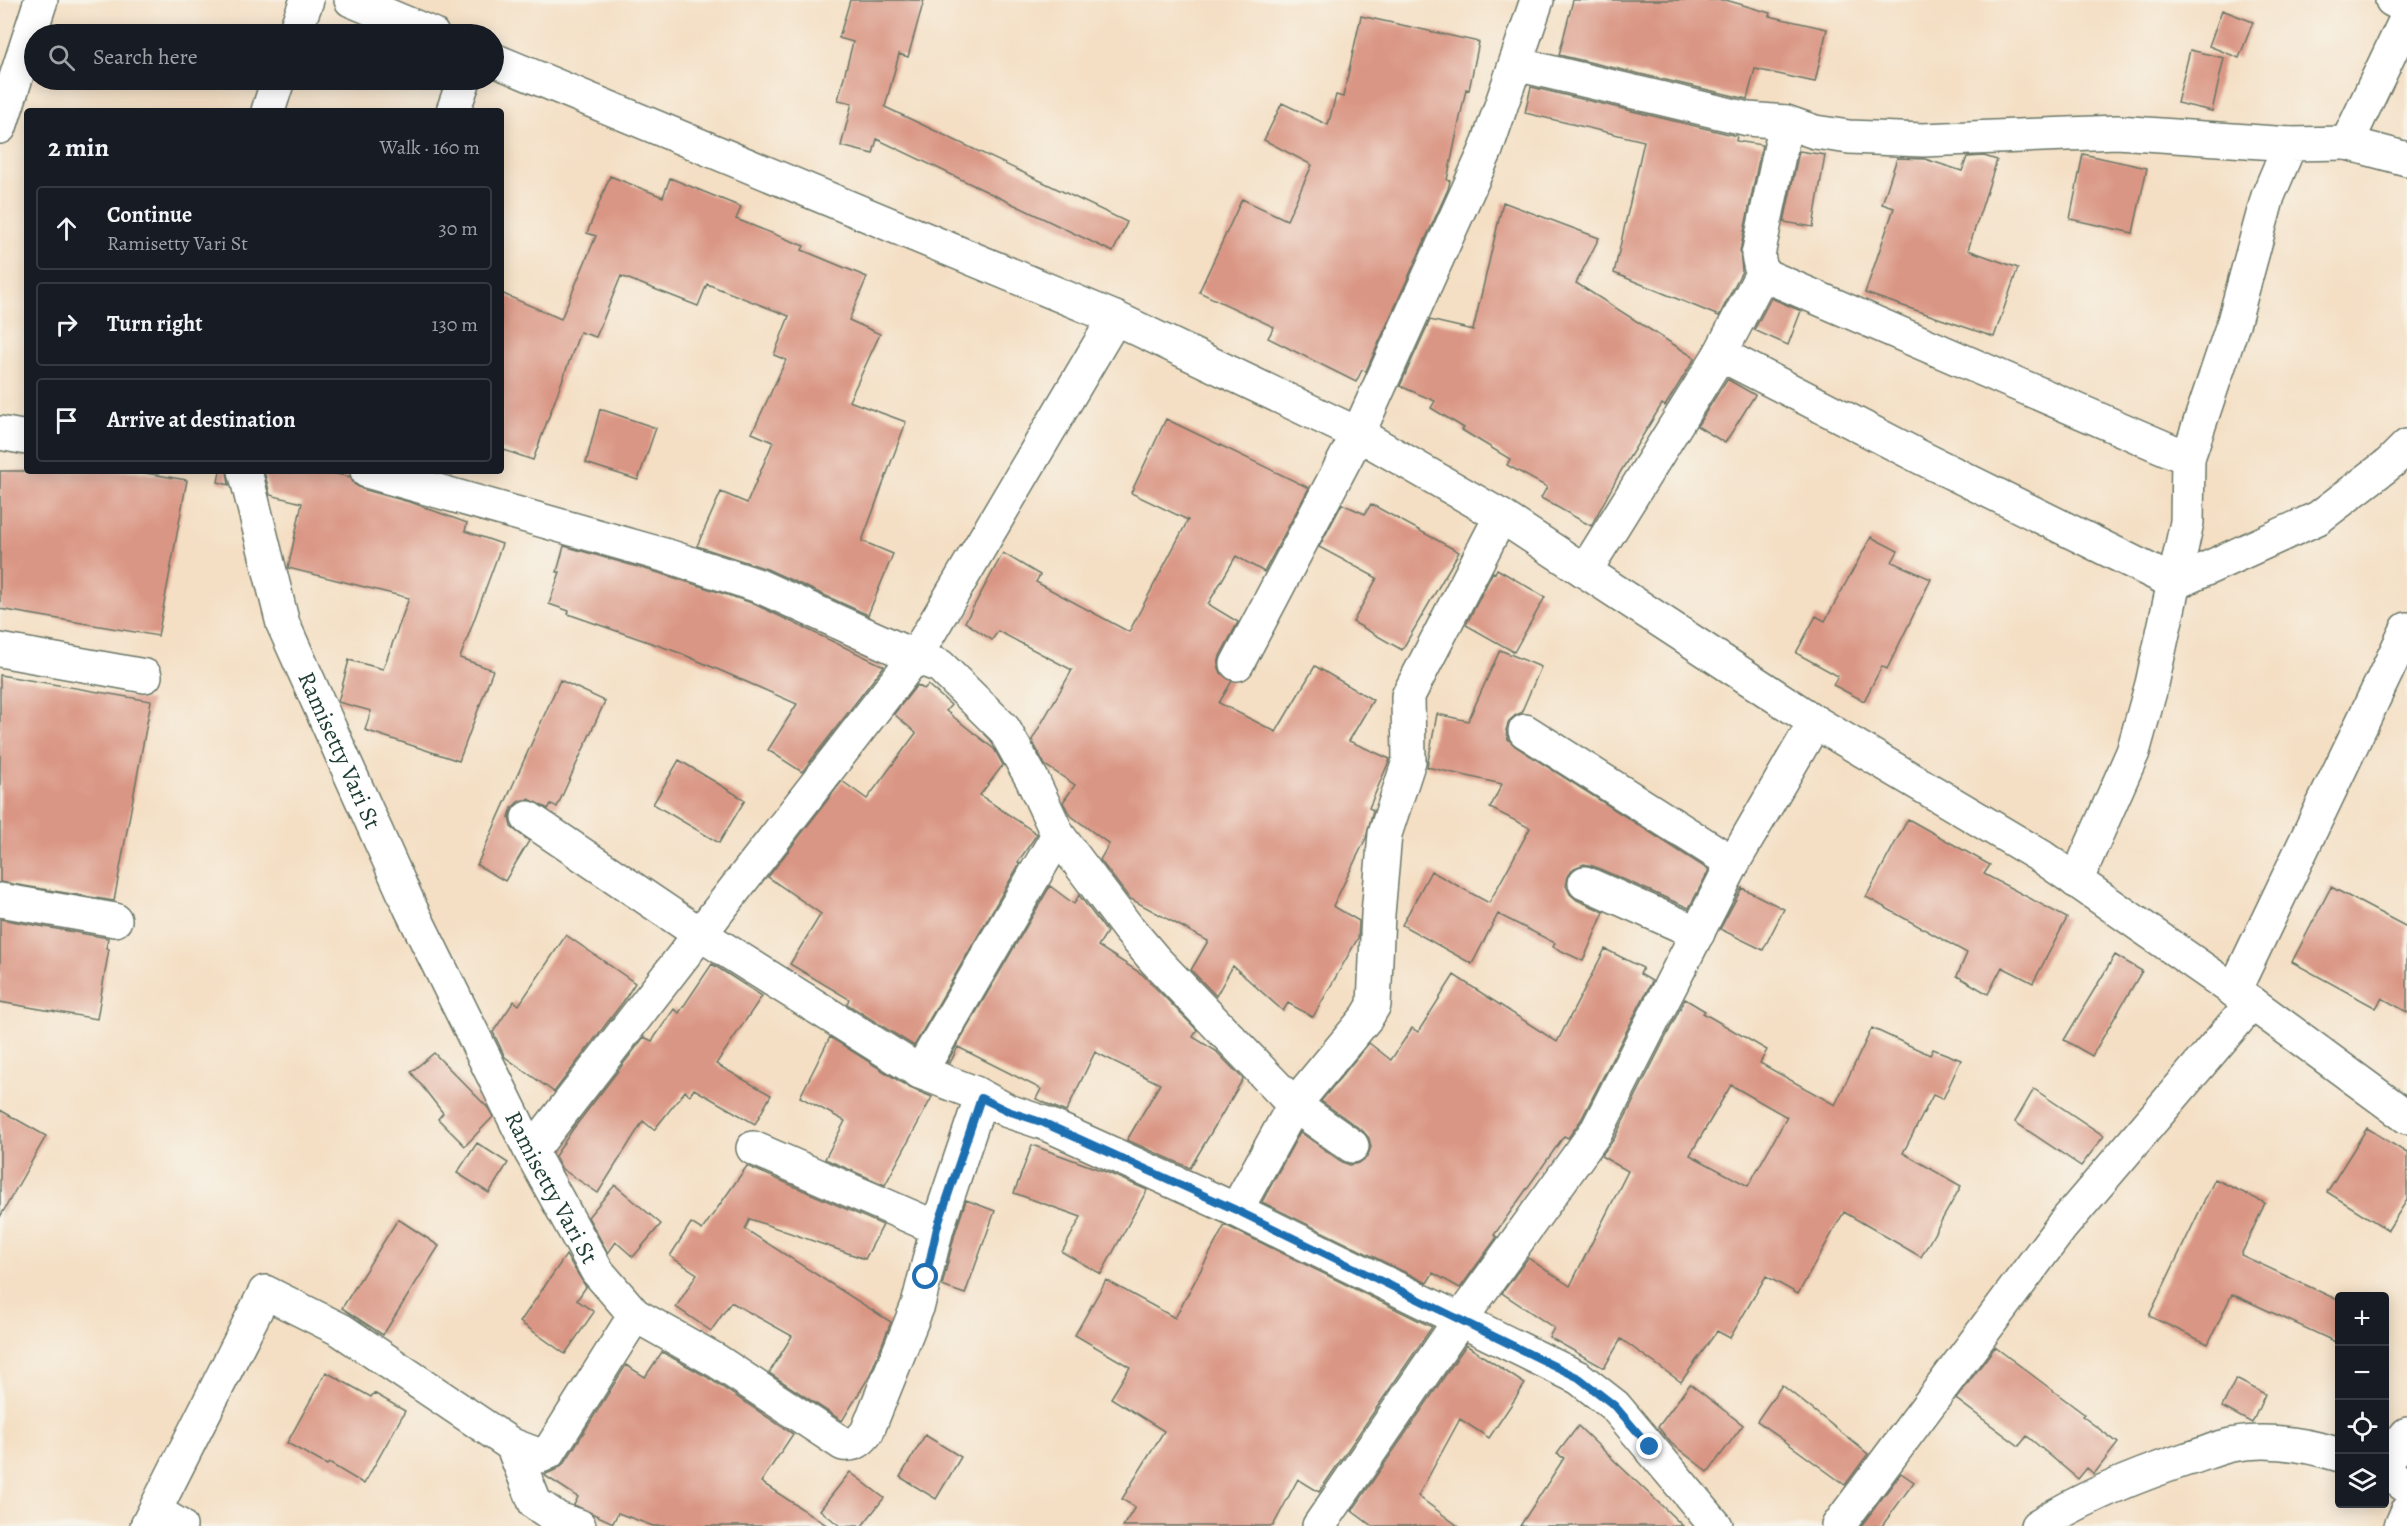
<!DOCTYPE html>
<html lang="en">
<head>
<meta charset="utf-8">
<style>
	:root { --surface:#171b24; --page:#242831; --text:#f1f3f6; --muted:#9ea1a6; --line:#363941 }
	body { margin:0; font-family:Alegreya,serif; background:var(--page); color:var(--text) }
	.controls { position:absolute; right:18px; bottom:18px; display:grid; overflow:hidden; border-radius:6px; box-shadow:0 3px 15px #0003 }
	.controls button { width:54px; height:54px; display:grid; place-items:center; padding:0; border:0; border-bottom:2px solid var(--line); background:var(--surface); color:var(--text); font:30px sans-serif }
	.stop { position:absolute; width:18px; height:18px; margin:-14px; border:4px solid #1f6fb2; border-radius:50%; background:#fff }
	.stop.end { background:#1f6fb2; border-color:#fff; box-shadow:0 2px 6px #0008 }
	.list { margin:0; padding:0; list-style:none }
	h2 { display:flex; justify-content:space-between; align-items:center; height:78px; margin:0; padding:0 24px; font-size:26px }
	h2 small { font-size:20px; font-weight:400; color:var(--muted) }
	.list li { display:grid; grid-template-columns:39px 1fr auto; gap:18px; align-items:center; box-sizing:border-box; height:84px; margin:0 12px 12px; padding:0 12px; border:2px solid var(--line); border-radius:6px }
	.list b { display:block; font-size:22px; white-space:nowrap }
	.list p { margin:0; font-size:20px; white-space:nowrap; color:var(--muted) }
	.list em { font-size:20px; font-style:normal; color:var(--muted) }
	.icon { flex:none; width:33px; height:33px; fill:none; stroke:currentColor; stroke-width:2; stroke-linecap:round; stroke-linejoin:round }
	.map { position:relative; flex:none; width:2407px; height:1526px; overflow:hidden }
	.search { position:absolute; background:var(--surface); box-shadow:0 3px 15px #0003; left:24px; top:24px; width:480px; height:66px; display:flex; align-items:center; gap:15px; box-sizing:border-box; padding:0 21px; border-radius:33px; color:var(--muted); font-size:22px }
	.panel { position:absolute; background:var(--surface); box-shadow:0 3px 15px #0003; left:24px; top:108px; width:480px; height:366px; border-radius:6px }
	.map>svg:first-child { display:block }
	.building { fill:#da9684; fill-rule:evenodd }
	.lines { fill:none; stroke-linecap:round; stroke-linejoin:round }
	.street-casing { stroke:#6a7666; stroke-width:36 }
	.secondary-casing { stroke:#6a7666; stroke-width:36 }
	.street { stroke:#fff; stroke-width:33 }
	.secondary { stroke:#fff; stroke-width:33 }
	.route { stroke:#1f6fb2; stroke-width:8 }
	.labels { text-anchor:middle; stroke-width:4.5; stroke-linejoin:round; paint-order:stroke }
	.street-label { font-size:24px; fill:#1f3d34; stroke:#f7f3e8 }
</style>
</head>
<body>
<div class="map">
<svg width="2407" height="1526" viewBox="0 0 2407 1526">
	<rect width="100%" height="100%" fill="#f7f3e8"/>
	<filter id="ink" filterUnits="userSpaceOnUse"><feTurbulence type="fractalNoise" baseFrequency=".0167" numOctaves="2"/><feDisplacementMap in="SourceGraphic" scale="12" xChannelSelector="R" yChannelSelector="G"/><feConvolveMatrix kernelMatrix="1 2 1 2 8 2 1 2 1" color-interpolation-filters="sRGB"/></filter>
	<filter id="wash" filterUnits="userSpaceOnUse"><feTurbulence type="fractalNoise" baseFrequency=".008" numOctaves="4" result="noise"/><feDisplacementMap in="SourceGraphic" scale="24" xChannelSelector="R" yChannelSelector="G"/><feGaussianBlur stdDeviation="1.35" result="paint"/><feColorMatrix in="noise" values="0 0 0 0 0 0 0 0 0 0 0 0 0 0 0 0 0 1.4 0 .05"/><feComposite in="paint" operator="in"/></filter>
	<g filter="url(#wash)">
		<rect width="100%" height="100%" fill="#f4dfc4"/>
		<g id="blocks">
			<path class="building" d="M850,0H924L908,57L899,54L885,107L1127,222L1113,252L877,139L873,154L841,146L852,103L838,100L853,42L839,38Z
				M1573,0H1726L1770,13L1769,16L1827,29L1815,82L1755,69L1747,99L1559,55Z
				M2222,10L2253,22L2239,58L2209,46Z
				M1361,16L1479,42L1469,90L1466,89L1447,180L1450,181L1448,189L1366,371L1362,370L1356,382L1268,338L1274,327L1199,292L1242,199L1287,220L1312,165L1264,140L1282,103L1328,125L1336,95L1343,97Z
				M2190,50L2224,58L2212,111L2177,103Z
				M1531,87L1737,136L1736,141L1762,145L1740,251L1742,271L1719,316L1614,273L1644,141L1525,113Z
				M1799,151L1825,155L1813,227L1784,222Z
				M2083,154L2147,168L2133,233L2070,219Z
				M1984,156L1997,160L1968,250L2018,268L1994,337L1865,293L1894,208L1882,204L1897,158L1925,159L1962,171L1967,157Z
				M610,176L663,197L670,178L741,207L736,219L804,246L802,250L867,277L849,320L880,334L849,401L906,422L862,541L893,554L868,615L767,569L697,546L721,492L747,503L773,442L752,433L786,360L774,355L789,316L707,284L698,306L621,276L596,337L580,332L533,460L501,449V293L561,319L596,236L587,233Z
				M1503,202L1599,238L1576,283L1695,358L1665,406L1662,404L1621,471L1591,526L1541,498L1547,487L1507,465L1510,459L1462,430L1464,428L1431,408L1435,401L1400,386L1430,320L1473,330Z
				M1771,298L1801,311L1788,345L1754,330Z
				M1727,379L1755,395L1725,443L1697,426Z
				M600,409L656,428L638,480L586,463Z
				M1166,419L1309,488L1264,572L1236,556L1208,604L1238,622L1220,656L1218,665L1221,673L1232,681L1219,703L1276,732L1315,666L1373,700L1349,741L1390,759L1369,808L1373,810L1366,838L1333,906L1359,921L1358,938L1313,1017L1288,1003L1283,1011L1233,966L1216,996L1191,970L1208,941L1129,898L1100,860L1109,844L1070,815L1063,802L1075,785L1045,765L1032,740L1072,670L998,631L992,640L965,622L1003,553L1040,575L1036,582L1129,632L1188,520L1131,493Z
				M0,471H134L187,480L158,636L0,609Z
				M220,471H227L229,485L218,482Z
				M264,471H324L350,477L354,484L362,489L413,503L467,523L465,531L502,544L460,658L493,670L459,761L365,730L371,711L338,702L349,660L383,669L409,598L288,568L302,503L270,495Z
				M1342,504L1365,514L1371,504L1459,552L1402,650L1353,622L1377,578L1319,547Z
				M1871,537L1898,551L1892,562L1931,579L1887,669L1882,666L1864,701L1833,685L1838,676L1796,653L1816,616L1825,621Z
				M564,546L666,575L752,603L884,666L802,772L768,750L797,704L680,653L568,614L569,611L549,604L560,572H557Z
				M1497,569L1545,597L1514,652L1466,625L1493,572L1495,573Z
				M1500,650L1541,667L1521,713L1516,715L1509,721L1506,730L1508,739L1515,746L1709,870L1689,908L1593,866L1584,864L1574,868L1568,876L1566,886L1570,894L1577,900L1604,912L1583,961L1553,947L1555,943L1498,914L1472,964L1402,925L1431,871L1489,903L1530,828L1490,808L1502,784L1427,767L1437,714L1468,721Z
				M0,675L151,701L114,901L0,882Z
				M560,680L605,701L557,807L551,804L548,809L529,799L519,801L512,808L509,817L511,827L529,841L505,881L477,865Z
				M917,685L924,689L928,685L951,705L946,711L994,749L1003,765L980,795L1037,834L1018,862L1020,863L914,1046L847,1004L849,999L790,964L821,914L768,877L842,781L867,799L916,733L894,714Z
				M679,760L745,800L719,843L653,804Z
				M1908,819L1990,865L1984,874L2067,918L2033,983L2002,967L1988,994L1957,976L1967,953L1866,897Z
				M1050,886L1074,904L1079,895L1107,932L1098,946L1142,974L1197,1030L1193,1037L1216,1051L1243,1079L1190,1168L1127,1140L1160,1084L1095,1052L1066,1112L1036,1099L1041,1089L958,1047L950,1063L947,1062Z
				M2331,887L2407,927V1012L2382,998L2376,1008L2292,962Z
				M1742,888L1784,909L1763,950L1720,929Z
				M0,919L108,938L106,948L109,949L97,1019L0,1002Z
				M566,935L635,983L623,1002L554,1092L505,1057L493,1032L514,1001L519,1005Z
				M1605,949L1643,968L1640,974L1652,981L1581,1120L1568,1138L1564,1136L1494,1235L1497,1237L1460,1288L1433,1273L1427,1283L1262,1202L1300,1132L1342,1162L1350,1165L1359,1163L1367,1157L1371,1147L1369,1138L1363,1131L1321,1101L1369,1043L1391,1060L1412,1028L1418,1032L1454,975L1557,1042Z
				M2115,955L2142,971L2092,1056L2064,1040Z
				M712,964L762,996L716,1064L771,1095L755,1124L694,1089L690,1095L685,1091L654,1130L643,1121L598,1193L562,1169L555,1156L573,1129L644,1037L652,1041L674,1009L679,1013Z
				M1685,999L1705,1011L1703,1013L1767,1050L1760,1063L1835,1105L1872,1028L1930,1055L1933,1049L1961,1060L1943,1099L1933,1095L1903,1153L1961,1186L1921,1257L1844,1212L1798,1294L1766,1276L1730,1338L1717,1331L1681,1382L1621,1339L1604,1368L1549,1337L1554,1328L1502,1293L1528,1258L1570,1286L1628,1171L1601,1156L1614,1139ZM1731,1085L1787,1117L1748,1186L1690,1155Z
				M830,1037L910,1088L932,1097L885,1185L825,1159L845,1121L800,1097Z
				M434,1053L488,1108L493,1117L465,1146L438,1119L443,1113L411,1072Z
				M2034,1089L2104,1136L2081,1166L2015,1122Z
				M0,1110L46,1136L0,1217Z
				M2367,1128L2407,1153V1200L2388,1230L2327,1192Z
				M477,1143L508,1163L489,1193L457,1173Z
				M1032,1145L1106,1172L1147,1190L1101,1274L1062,1252L1081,1217L1014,1193Z
				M747,1166L883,1225L865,1259L750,1219L745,1229L891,1322L869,1377L842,1421L769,1373L792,1336L731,1302L711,1331L676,1307L697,1274L670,1256L691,1223L702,1230Z
				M2215,1179L2265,1203L2241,1255L2340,1301V1344L2232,1294L2208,1344L2149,1316Z
				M615,1185L661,1224L633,1257L616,1242L608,1253L588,1217Z
				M966,1200L995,1211L965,1294L942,1286L955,1233Z
				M398,1219L439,1246L383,1335L342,1308Z
				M1225,1225L1432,1327L1319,1492L1298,1479L1273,1526H1123L1135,1507L1122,1499L1164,1431L1111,1398L1130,1367L1075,1335L1106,1280L1175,1318Z
				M566,1255L586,1287L577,1300L594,1312L565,1354L520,1322Z
				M1466,1345L1525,1384L1489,1438L1460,1419L1418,1496L1458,1526H1372L1352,1511Z
				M1995,1347L2084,1414L2082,1416L2118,1443L2094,1474L2087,1468L2078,1479L2027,1436L2019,1446L1956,1399Z
				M662,1352L707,1377L793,1434L761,1482L828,1526H653L618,1513L613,1523L574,1505L578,1497L544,1475L557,1469L565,1462L626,1365L645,1377Z
				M326,1372L371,1397L374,1393L405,1411L364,1484L329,1463L327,1465L287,1443Z
				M2236,1379L2265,1394L2252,1423L2222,1407Z
				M1690,1384L1743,1425L1708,1472L1671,1443L1658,1427Z
				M1782,1385L1868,1454L1845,1485L1757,1421Z
				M1578,1426L1683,1526H1520L1564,1458L1557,1454Z
				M925,1435L961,1457L936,1499L900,1477Z
				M850,1472L884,1498L862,1526H840L820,1510Z
				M1901,1473L1914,1482L1882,1526H1861Z"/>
		</g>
	</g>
	<g filter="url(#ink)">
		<use href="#blocks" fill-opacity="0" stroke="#6a7666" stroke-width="1.5"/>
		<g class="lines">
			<g class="street-casing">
				<g id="street">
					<path d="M351,0L432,34"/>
					<path d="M2392,0L2407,8"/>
					<path d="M294,34L307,0"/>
					<path d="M494,60L1115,318L1358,434L1501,516L1815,722L2042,857L2252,1003L2407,1117"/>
					<path d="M1516,64L1748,119L1786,122L1815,132L1849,137L1923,140L2117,132L2290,144"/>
					<path d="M268,111L278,80"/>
					<path d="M453,111L464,80"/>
					<path d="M0,127L41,0"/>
					<path d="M2347,143L2407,159"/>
					<path d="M1762,274L2188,458"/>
					<path d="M1720,354L1920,457L2175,583"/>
					<path d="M0,433L27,438"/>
					<path id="s1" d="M245,471L283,624L410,907L531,1152L597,1271L635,1315L717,1361L843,1444C855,1445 860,1441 867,1432L918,1305L937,1228L981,1098"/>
					<path d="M367,471L671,557L759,586L915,657L940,666L1004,729L1032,779L1058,835L1127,927L1155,960L1294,1105L1352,1146"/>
					<path d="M1585,571L1720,354L1762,274L1758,255L1786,122"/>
					<path d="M0,650L145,676"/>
					<path d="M1237,664L1358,434L1486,150L1537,0"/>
					<path d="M1525,731L1733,863"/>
					<path d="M528,818L700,934L920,1072L975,1093L1008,1111L1044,1123L1236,1210L1579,1378L1615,1406L1716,1526"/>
					<path d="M1585,883L1698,933"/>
					<path d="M0,900L115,920"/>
					<path d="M2234,991L2407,629"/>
					<path d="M920,1072L1058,835"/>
					<path d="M753,1148L937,1228"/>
					<path d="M531,1152L915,657L1115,318"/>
					<path d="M1236,1210L1294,1105L1367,1017L1374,1005L1378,914L1385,834L1409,761L1408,696L1501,516"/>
					<path d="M512,1445L535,1503L558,1519L579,1526"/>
					<path d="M2384,1464L2407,1434"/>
					<path d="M2384,1470L2407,1487"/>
					<path d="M155,1511L180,1526"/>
					<path d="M147,1526L265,1292L341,1330L512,1445L541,1456L549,1452L635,1315"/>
					<path d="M1319,1526L1460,1320L1597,1130L1733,863L1815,722"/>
					<path d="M1838,1526L2062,1226L2252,1003"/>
					<path d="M2037,1526C2084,1497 2135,1476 2187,1459C2202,1455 2216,1448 2231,1445C2267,1438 2305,1444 2340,1455"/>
					<path d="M2401,1526L2407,1512"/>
				</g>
			</g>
			<g class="secondary-casing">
				<path id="secondary" d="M2175,583L2318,518L2390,463L2407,446
					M2076,881L2133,752L2152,684L2187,522L2188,458L2234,321L2268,196L2290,144L2347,143L2407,17"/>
			</g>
			<use href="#street" class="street"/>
			<use href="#secondary" class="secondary"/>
		</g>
	</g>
	<g class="lines" filter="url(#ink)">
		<path class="route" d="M926,1277L937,1228L981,1098L1008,1111L1044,1123L1236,1210L1579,1378L1615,1406L1650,1447"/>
	</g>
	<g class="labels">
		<g class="street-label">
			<text dy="8" stroke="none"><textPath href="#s1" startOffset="296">Ramisetty Vari St</textPath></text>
			<text dy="8" stroke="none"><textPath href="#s1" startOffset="782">Ramisetty Vari St</textPath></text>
		</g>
	</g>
</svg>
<div class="controls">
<button>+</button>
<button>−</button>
<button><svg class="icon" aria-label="locate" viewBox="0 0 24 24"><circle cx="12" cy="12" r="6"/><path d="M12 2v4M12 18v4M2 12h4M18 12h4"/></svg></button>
<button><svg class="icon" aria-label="layers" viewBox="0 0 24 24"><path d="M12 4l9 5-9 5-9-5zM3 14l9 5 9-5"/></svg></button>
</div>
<div class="stop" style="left:926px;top:1277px"></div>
<div class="stop end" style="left:1650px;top:1447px"></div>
<div class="search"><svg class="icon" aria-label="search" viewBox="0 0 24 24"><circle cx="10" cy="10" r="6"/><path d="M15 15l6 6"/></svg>Search here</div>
<section class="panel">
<h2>2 min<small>Walk · 160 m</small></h2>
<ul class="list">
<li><svg class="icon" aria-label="ahead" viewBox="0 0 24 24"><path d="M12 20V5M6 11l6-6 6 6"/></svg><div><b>Continue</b><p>Ramisetty Vari St</p></div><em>30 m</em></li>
<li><svg class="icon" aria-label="right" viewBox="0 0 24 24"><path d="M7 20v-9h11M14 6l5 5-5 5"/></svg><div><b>Turn right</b></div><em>130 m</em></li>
<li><svg class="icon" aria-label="arrive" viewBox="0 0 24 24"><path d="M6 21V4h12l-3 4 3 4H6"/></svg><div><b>Arrive at destination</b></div></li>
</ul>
</section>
</div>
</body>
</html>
